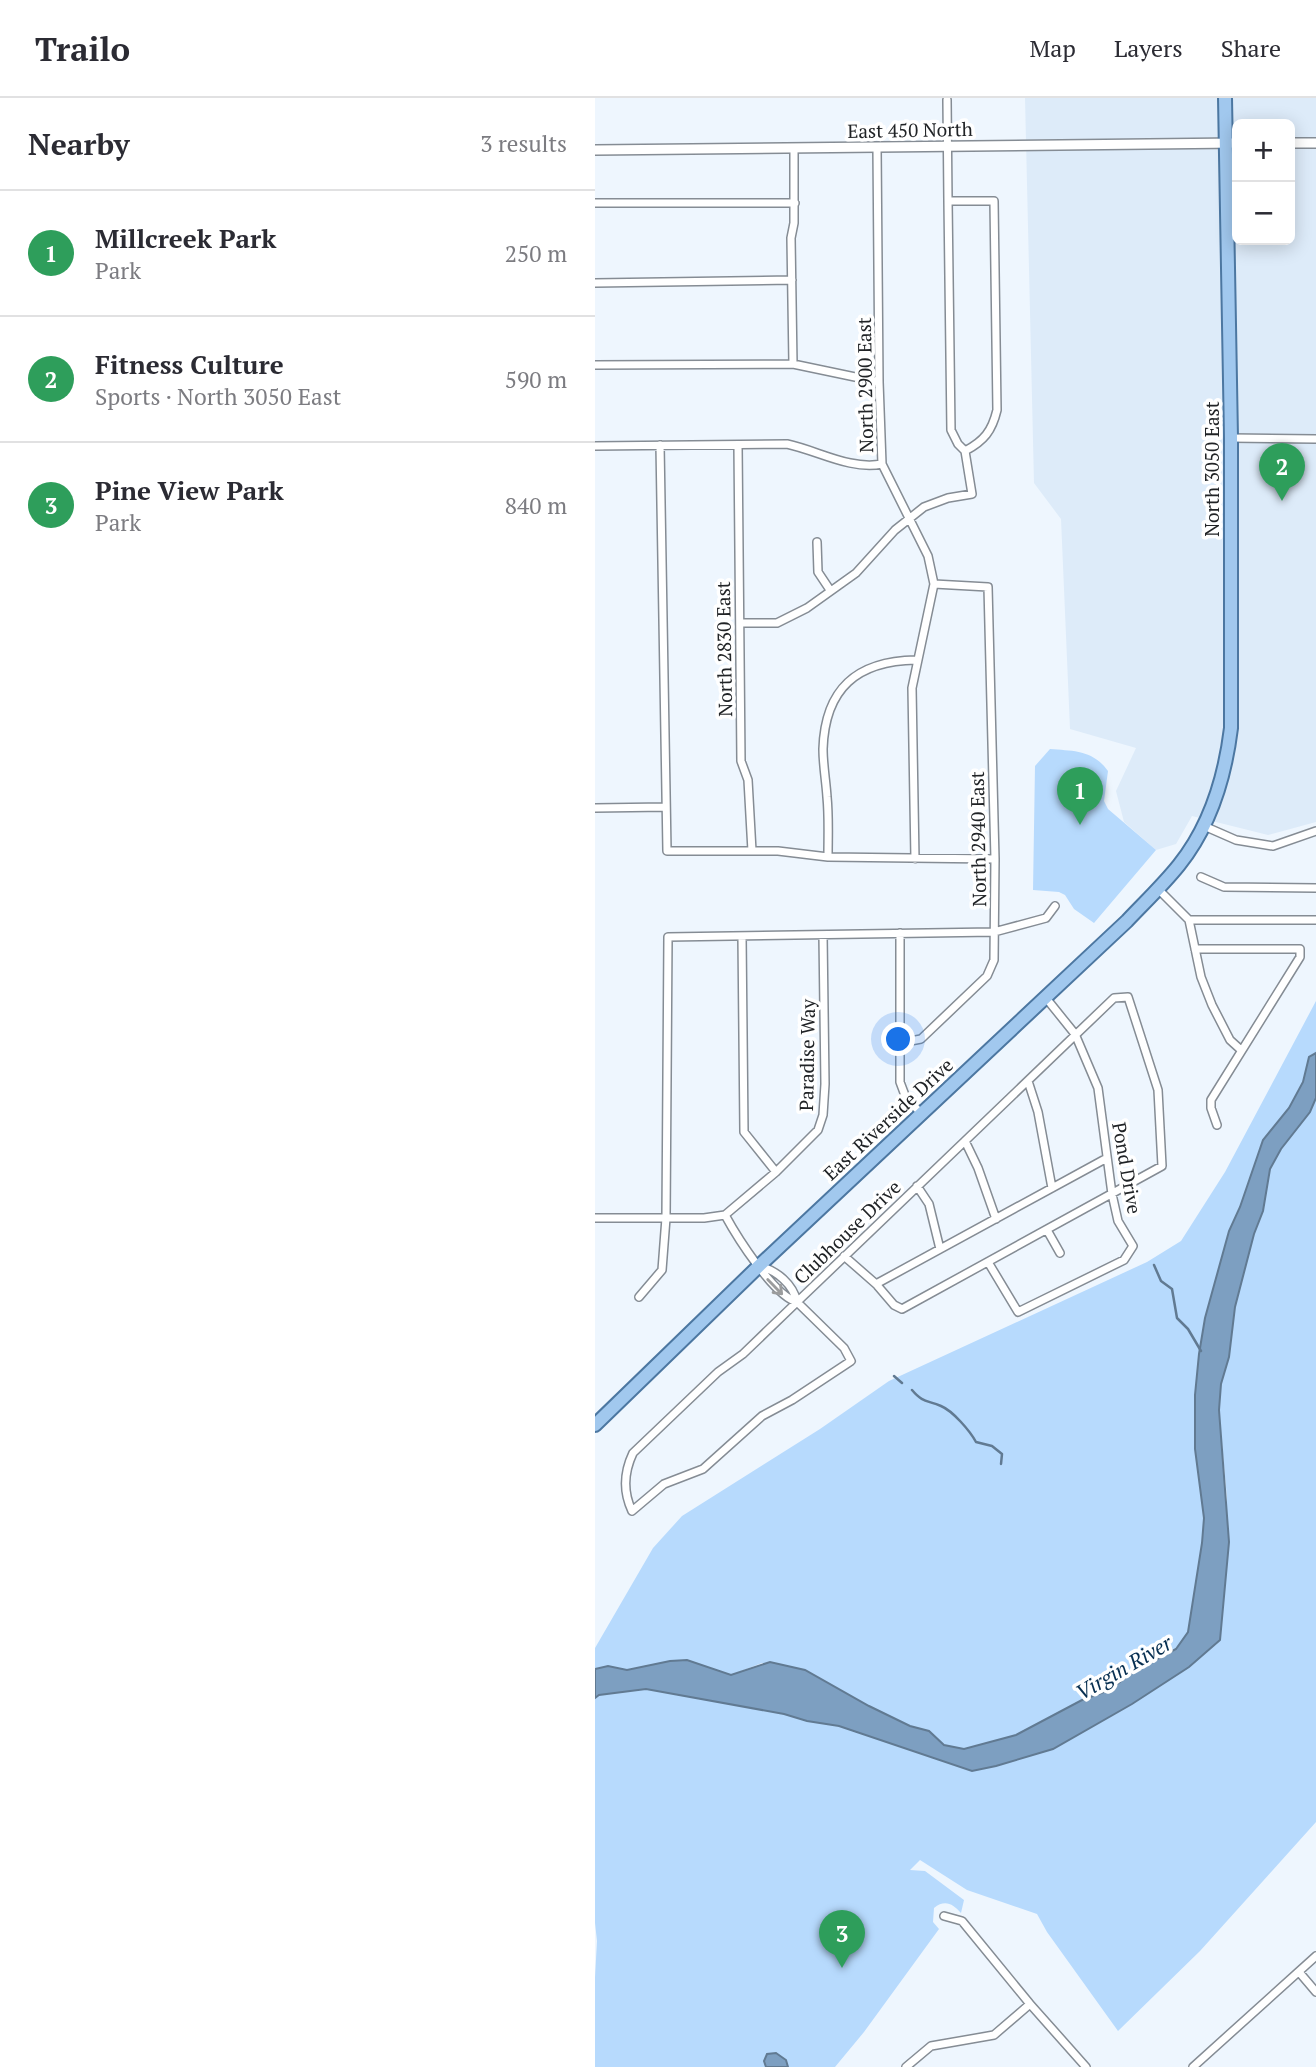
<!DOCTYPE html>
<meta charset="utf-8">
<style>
body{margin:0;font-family:"PT Serif",serif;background:#f2f2f3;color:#2b2b33}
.controls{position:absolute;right:21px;top:21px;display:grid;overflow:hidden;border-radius:10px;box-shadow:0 4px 18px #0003}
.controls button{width:63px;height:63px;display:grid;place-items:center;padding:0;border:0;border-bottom:2px solid #e1e1e2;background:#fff;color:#2b2b33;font:35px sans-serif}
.you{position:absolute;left:304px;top:942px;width:24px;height:24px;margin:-18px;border:5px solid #fff;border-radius:50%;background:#1a73e8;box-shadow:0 0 0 10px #1a73e833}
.badge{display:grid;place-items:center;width:46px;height:46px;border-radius:50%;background:#af4723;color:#fff;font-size:23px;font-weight:700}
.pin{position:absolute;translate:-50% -58px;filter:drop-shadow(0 2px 4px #0008)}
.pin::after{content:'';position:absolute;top:37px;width:24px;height:21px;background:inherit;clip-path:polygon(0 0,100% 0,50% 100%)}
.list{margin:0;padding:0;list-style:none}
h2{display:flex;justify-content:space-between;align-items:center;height:91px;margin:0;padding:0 28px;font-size:30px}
h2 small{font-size:23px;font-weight:400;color:#7c7c81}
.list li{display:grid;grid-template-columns:46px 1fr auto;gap:21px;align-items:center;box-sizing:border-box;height:126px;padding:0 28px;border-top:2px solid #e1e1e2}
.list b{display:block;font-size:26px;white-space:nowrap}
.list p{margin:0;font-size:23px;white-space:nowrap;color:#7c7c81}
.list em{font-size:23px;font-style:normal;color:#7c7c81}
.map{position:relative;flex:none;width:721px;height:1969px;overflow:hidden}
header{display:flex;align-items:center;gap:42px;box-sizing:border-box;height:98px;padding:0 35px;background:#fff;border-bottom:2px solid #e1e1e2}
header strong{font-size:33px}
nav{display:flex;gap:38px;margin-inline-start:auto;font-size:24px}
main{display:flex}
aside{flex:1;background:#fff}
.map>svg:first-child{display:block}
.built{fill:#ddebf9;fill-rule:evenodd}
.green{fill:#b7dafd}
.water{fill:#7d9fc1;stroke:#617a92;stroke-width:2}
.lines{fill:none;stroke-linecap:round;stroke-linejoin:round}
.stream{stroke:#617a92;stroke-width:2.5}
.minor-casing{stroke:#858c94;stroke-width:10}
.tertiary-casing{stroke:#858c94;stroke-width:12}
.primary-casing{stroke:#4c77a1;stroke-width:16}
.minor{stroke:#fff;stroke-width:7}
.tertiary{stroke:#fff;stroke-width:9}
.primary{stroke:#a1c8ee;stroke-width:12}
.oneway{stroke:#9b9c9d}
.labels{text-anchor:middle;stroke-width:7;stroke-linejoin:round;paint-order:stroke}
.street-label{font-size:19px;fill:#202326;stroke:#fff}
.water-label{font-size:21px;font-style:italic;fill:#072f51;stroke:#fff}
</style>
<header>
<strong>Trailo</strong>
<nav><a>Map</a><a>Layers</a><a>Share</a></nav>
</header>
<main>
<aside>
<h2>Nearby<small>3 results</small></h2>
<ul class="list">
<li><span class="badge" style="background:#2e9e5b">1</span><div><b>Millcreek Park</b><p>Park</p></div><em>250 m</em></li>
<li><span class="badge" style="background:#2e9e5b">2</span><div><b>Fitness Culture</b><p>Sports · North 3050 East</p></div><em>590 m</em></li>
<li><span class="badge" style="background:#2e9e5b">3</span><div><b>Pine View Park</b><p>Park</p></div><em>840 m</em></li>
</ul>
</aside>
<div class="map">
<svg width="721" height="1969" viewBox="0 0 721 1969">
<rect width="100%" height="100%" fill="#eef6fe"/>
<path class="built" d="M430 0H721V724L673 737 597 718 581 746 561 752 529 724 521 693 541 650 475 631 466 421 439 385ZM642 26H695V142H642Z"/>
<path class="green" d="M455 651C479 653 498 652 513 673L509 703 513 711 561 752 499 825 479 811 470 797 464 794 438 792 440 668Z
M721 903V955L714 960 708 984 694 1010 668 1042 645 1109 634 1133 610 1220 604 1256 600 1297V1351L609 1420 607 1445 593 1534 581 1551 538 1574 514 1592 487 1602 421 1637 369 1651 349 1647 334 1633 315 1628 274 1608 210 1572 167 1565 136 1577 92 1562 75 1563 32 1572 16 1569 19 1595 51 1591 189 1616 212 1623 244 1628 377 1673 537 1606 594 1568 625 1541 632 1400 624 1312 626 1286 634 1259 640 1209 659 1136 668 1113 675 1071 686 1051 715 1014 721 1000V1724L605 1853 523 1933 452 1834 442 1816 372 1792 325 1762 315 1772 330 1773 369 1802 366 1815C358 1806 350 1801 339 1810L338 1824 344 1831 269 1934 240 1969H0V1879L2 1843 0 1825V1550L58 1450 87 1418 225 1331 294 1283 552 1164 586 1143 630 1074Z"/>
<path class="water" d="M721 955V1000L715 1014 686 1051 675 1071 668 1113 659 1136 640 1209 634 1259 626 1286 624 1312 634 1444 625 1542 594 1569 537 1606 458 1651 401 1668 377 1673 244 1628 212 1623 189 1616 51 1591 4 1597 0 1600V1571L13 1568 32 1572 75 1563 92 1562 136 1577 175 1564 210 1572 274 1608 315 1628 334 1633 349 1647 369 1651 421 1637 487 1602 514 1592 538 1574 581 1551 593 1534 607 1445 609 1420 600 1351V1297L604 1256 610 1220 634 1133 645 1109 668 1042 694 1010 708 984 714 959Z
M181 1955 191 1962 193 1969H171L169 1963 172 1956Z"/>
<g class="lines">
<path class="stream" d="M559 1167 566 1183 577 1191 582 1220 593 1231 606 1253
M299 1278 307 1285
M317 1292C328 1305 332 1302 346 1308 358 1313 375 1333 381 1344L397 1348 407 1356 406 1366"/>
<defs>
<path id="minor" d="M352 2 353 103
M282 50 284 284 287 366 333 458 339 486 317 590 320 761
M0 105H200
M0 185 197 182
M198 266 196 140 199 125V51
M0 267 198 266 284 284
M636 340 721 341
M65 347 72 753H183L233 759 400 761
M143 347 146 663 153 682 157 753
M0 348 192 346C224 353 255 372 287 366
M222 444 223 474 235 492
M145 525H182L212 510 261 475 300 432 329 409 353 400 377 396 370 353 363 346 356 332 353 103H399L402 312C397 333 389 343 370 353
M0 710 71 709
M609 728 641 742 678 748 721 733
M233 759C233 739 234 719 232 699 231 683 228 667 228 651 230 590 262 563 321 562
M606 779 629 789 721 790
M563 791 594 822 606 879 617 907 635 942 646 952
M594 822H721
M305 835V984L311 1000 327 1016
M147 838 149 1034 181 1074
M600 851H705V859L616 1002V1010L622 1027
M305 945 326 941 392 878 399 862 400 761 393 489 339 486
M433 983 443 1014 457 1090
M370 1043 383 1070 401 1121
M322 1088 334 1106 345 1151
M130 1117C142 1139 179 1198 202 1204L249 1250 256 1263 197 1302 167 1318 108 1371 69 1386 37 1413C28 1394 29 1374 38 1355L123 1274 148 1256 202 1204 519 900 533 899 563 992 567 1068 307 1211 299 1207 281 1186 249 1158
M0 1120H109L130 1117 181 1074 223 1032 228 1017 230 986 228 837
M452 1132 465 1155
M393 1164 423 1214 529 1162 538 1148 523 1123 517 1096 503 990 480 936 451 900
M165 1168C182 1173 198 1186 202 1204
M281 1186 512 1060
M44 1199 67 1172 71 1120 73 839 399 834 451 820 460 808
M349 1818 367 1823 435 1906 491 1969
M704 1874 721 1894
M311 1969 336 1948 399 1937 435 1906
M598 1969 721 1858"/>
<path id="tertiary" d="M695 45H721
M0 52 642 45"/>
<path id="primary" d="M0 1327 165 1167 532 823C549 805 568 787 584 767 616 727 630 679 636 630V340L630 0"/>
</defs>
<use href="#minor" class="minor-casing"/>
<use href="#tertiary" class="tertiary-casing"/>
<use href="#primary" class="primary-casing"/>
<use href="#minor" class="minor"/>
<use href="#tertiary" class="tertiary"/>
<use href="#primary" class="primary"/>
</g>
<defs><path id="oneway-shaft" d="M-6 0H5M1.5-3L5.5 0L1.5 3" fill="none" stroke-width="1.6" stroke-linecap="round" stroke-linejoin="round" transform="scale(1.75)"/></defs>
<use class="oneway" href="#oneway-shaft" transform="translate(180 1189) rotate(46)"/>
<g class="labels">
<g class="street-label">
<text transform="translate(315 32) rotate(-1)" y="7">East 450 North</text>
<text transform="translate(270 287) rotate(-91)" y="7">North 2900 East</text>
<text transform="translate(617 371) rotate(-90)" y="7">North 3050 East</text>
<text transform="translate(129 551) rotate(-91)" y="7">North 2830 East</text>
<text transform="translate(383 741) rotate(-91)" y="7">North 2940 East</text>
<text transform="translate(212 957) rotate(-89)" y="7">Paradise Way</text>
<text transform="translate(293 1021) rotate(-43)" y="7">East Riverside Drive</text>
<text transform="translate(532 1070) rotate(80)" y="7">Pond Drive</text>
<text transform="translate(252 1134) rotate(-44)" y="7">Clubhouse Drive</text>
</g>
<g class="water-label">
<text transform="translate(529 1570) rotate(-30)" y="7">Virgin River</text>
</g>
</g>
</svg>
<div class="controls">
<button>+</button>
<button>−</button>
</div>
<div class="you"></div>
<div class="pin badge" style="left:485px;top:727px;background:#2e9e5b">1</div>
<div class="pin badge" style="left:687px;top:403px;background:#2e9e5b">2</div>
<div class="pin badge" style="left:247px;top:1870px;background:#2e9e5b">3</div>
</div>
</main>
